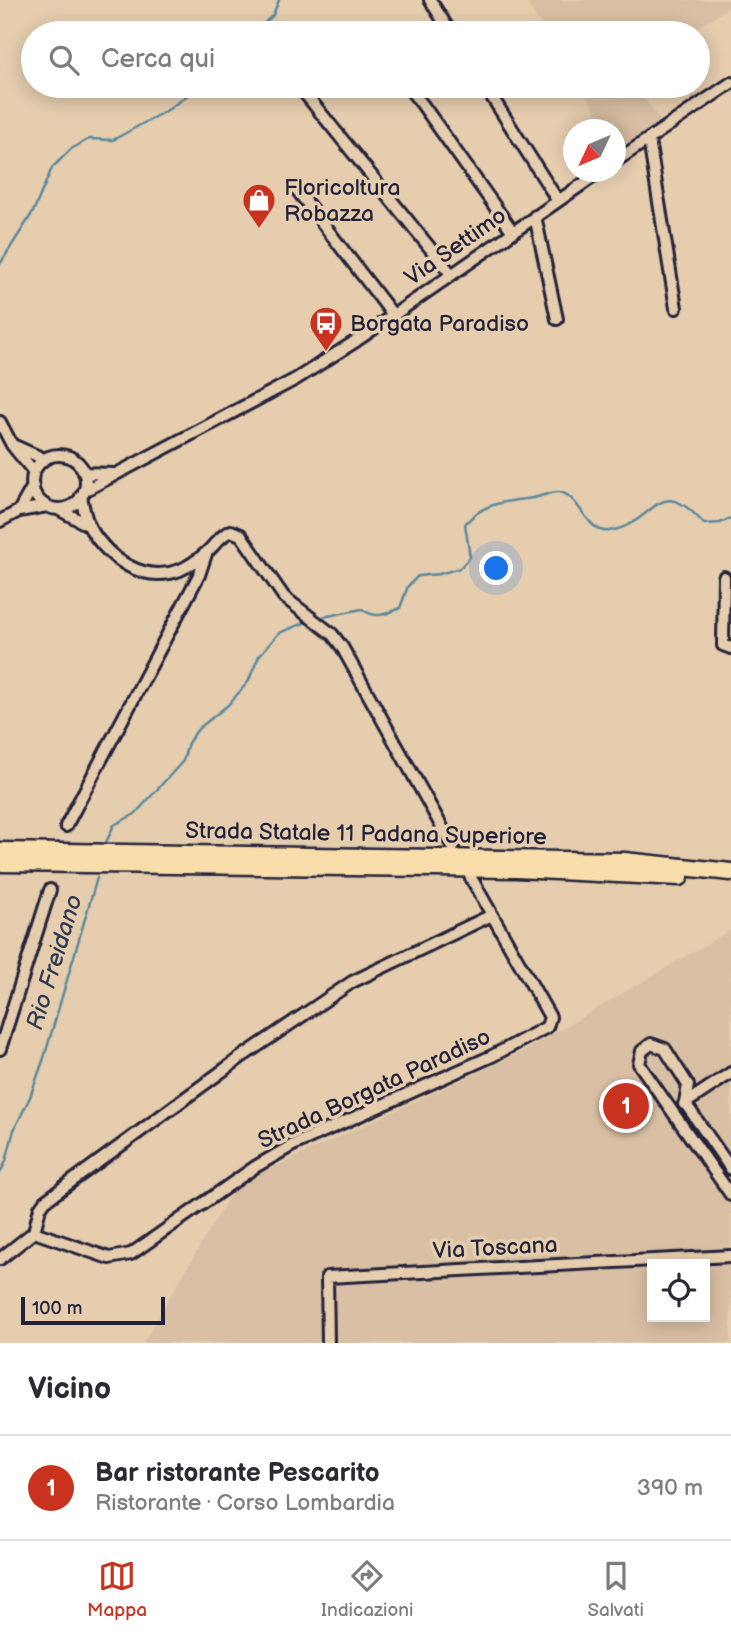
<!DOCTYPE html>
<html lang="it">
<meta charset="utf-8">
<style>
body{margin:0;font-family:"Balsamiq Sans",sans-serif;background:#f7f7f7;color:#2b2b33}
.controls{position:absolute;right:21px;bottom:21px;display:grid;overflow:hidden;border-radius:0px;box-shadow:0 4px 18px #0003}
.controls button{width:63px;height:63px;display:grid;place-items:center;padding:0;border:0;border-bottom:2px solid #e1e1e2;background:#fff;color:#2b2b33;font:35px sans-serif}
.compass{position:absolute;left:563px;top:119px;width:63px;height:63px;border-radius:50%;background:#fff;box-shadow:0 4px 18px #0003;rotate:226deg}
.scale{position:absolute;left:21px;bottom:18px;width:144px;box-sizing:border-box;padding-left:7px;border:4px solid #22223b;border-top:0;font-size:19px;line-height:24px;white-space:nowrap;color:#22223b;-webkit-text-stroke:5px #e5cdae;paint-order:stroke}
.you{position:absolute;left:497px;top:569px;width:24px;height:24px;margin:-18px;border:5px solid #fff;border-radius:50%;background:#1a73e8;box-shadow:0 0 0 10px #1a73e833}
.badge{display:grid;place-items:center;width:46px;height:46px;border-radius:50%;background:#c8321e;color:#fff;font-size:23px;font-weight:700}
.pin{position:absolute;translate:-50% -50%;border:4px solid #fff;box-shadow:0 2px 7px #0006}
.list{margin:0;padding:0;list-style:none}
h2{display:flex;justify-content:space-between;align-items:center;height:91px;margin:0;padding:0 28px;font-size:30px}
h2 small{font-size:23px;font-weight:400;color:#7c7c81}
.list li{display:grid;grid-template-columns:46px 1fr auto;gap:21px;align-items:center;box-sizing:border-box;height:105px;padding:0 28px;border-top:2px solid #e1e1e2}
.list b{display:block;font-size:26px;white-space:nowrap}
.list p{margin:0;font-size:23px;white-space:nowrap;color:#7c7c81}
.list em{font-size:23px;font-style:normal;color:#7c7c81}
.icon{flex:none;width:38px;height:38px;fill:none;stroke:currentColor;stroke-width:2;stroke-linecap:round;stroke-linejoin:round}
.map{position:relative;flex:none;width:731px;height:1343px;overflow:hidden}
.search{position:absolute;background:#fff;box-shadow:0 4px 18px #0003;left:21px;right:21px;top:21px;height:77px;display:flex;align-items:center;gap:18px;box-sizing:border-box;padding:0 24px;border-radius:38px;color:#7c7c81;font-size:26px}
.sheet{height:196px;background:#fff}
nav{display:flex;justify-content:space-around;align-items:center;box-sizing:border-box;height:98px;border-top:2px solid #e1e1e2;background:#fff;font-size:19px;color:#7c7c81}
nav a{display:grid;justify-items:center;gap:4px}
nav .on{color:#c8321e}
.map>svg:first-child{display:block}
.built{fill:#d9bfa4;fill-rule:evenodd}
.lines{fill:none;stroke-linecap:round;stroke-linejoin:round}
.stream{stroke:#5a899d;stroke-width:2.5}
.minor-casing{stroke:#22223b;stroke-width:16}
.highway-casing{stroke:#22223b;stroke-width:21}
.minor{stroke:#e5cdae;stroke-width:10}
.highway{stroke:#f9deab;stroke-width:16}
.labels{text-anchor:middle;stroke-width:7;stroke-linejoin:round;paint-order:stroke}
.poi-label{font-size:23px;fill:#22223b;stroke:#e5cdae;text-anchor:start}
.street-label{font-size:23px;fill:#22223b;stroke:#e5cdae}
.water-label{font-size:24px;font-style:italic;fill:#303c53;stroke:#e5cdae}
</style>
<div class="map">
<svg width="731" height="1343" viewBox="0 0 731 1343">
<rect width="100%" height="100%" fill="#e5cdae"/>
<filter id="ink" filterUnits="userSpaceOnUse"><feTurbulence type="fractalNoise" baseFrequency=".0143" numOctaves="2"/><feDisplacementMap in="SourceGraphic" scale="14" xChannelSelector="R" yChannelSelector="G"/><feConvolveMatrix kernelMatrix="1 2 1 2 8 2 1 2 1" color-interpolation-filters="sRGB"/></filter>
<g filter="url(#ink)">
<path class="built" d="M525 0H731V6L689 33H546Z
M580 86H636L660 121 620 149 616 142V130L607 129Z
M731 930V1343H143L236 1185 524 1051ZM652 1264H705V1317H652Z"/>
<g class="lines">
<path class="stream" d="M254 33 273 15 279 0
M0 264 33 212 52 168 71 149 89 139 113 140 169 109 200 86
M318 618 362 609C375 619 385 615 400 608L408 586 418 576 439 574 460 568 470 557 465 524C485 501 506 502 533 498 541 497 552 491 559 492 580 495 587 534 609 531 657 524 657 470 704 524L720 523 731 518
M104 847 114 825 135 814 183 761 188 743 198 729 228 705 248 682 259 656 279 633 309 621
M0 1173 6 1161 14 1130 30 1097 44 1058 97 878"/>
<defs>
<path id="minor" d="M430 0 451 33
M299 86 451 274
M407 86 422 104 513 232
M485 86 558 201
M649 140 676 308
M616 161 731 83
M297 190 393 315
M535 216 557 319
M0 422 12 445 34 472
M15 446 44 459
M32 482a27 27 0 1 1 54 0a27 27 0 1 1-54 0Z
M84 473 113 474
M84 491 296 379 356 341 600 172
M81 496C83 506 85 519 90 528 109 559 143 584 180 570 189 566 200 558 207 552 216 544 219 536 231 531L241 535 284 597 332 634 342 647 453 847
M58 509 88 525
M19 511 33 486
M0 521 19 511 47 506
M724 577 723 645 731 648
M66 826 199 575 206 554
M0 1049 50 890
M684 1104 731 1073
M731 1169 685 1103 688 1085 665 1049 651 1044 642 1051 639 1064 731 1195
M34 1232 109 1258 131 1254 255 1167 293 1145 492 1056 547 1027 550 1017 470 876
M0 1259 34 1232 40 1208 45 1201 240 1058 352 982 492 915
M328 1343 327 1277 731 1256"/>
<path id="highway" d="M0 851 624 861 731 872
M0 863 516 869 680 877"/>
</defs>
<use href="#minor" class="minor-casing"/>
<use href="#highway" class="highway-casing"/>
<use href="#minor" class="minor"/>
<use href="#highway" class="highway"/>
</g>
</g>
<defs>
<symbol id="shop-pin" viewBox="-11 -11 22 30"><path d="M0 17L-7.5 6A9.5 9.5 0 1 1 7.5 6Z" fill="#c8321e" stroke="#e5cdae"/><path d="M-5-2.5h2.3a2.7 3.5 0 0 1 5.4 0H5L5.5 6h-11ZM-1.5-2.5h3a1.5 2.3 0 0 0-3 0Z" fill="#fff"/></symbol>
<symbol id="bus-pin" viewBox="-11 -11 22 30"><path d="M0 17L-7.5 6A9.5 9.5 0 1 1 7.5 6Z" fill="#c8321e" stroke="#e5cdae"/><path d="M-5-6H5V4H4V6H2V4H-2V6H-4V4H-5ZM-3.5-4V0h7V-4ZM-3.5 1.2v1.5H-2V1.2ZM2 1.2v1.5H3.5V1.2Z" fill="#fff"/></symbol>
</defs>
<g fill-rule="evenodd">
<use href="#shop-pin" x="240" y="181" width="38" height="52"/>
<use href="#bus-pin" x="307" y="304" width="38" height="52"/>
</g>
<g class="labels">
<g class="poi-label">
<text x="284" y="195">Floricoltura<tspan x="284" dy="26">Robazza</tspan></text>
<text x="350" y="331">Borgata Paradiso</text>
</g>
<g class="street-label">
<text transform="translate(455 246) rotate(-35)" y="8">Via Settimo</text>
<text transform="translate(366 833) rotate(1)" y="8">Strada Statale 11 Padana Superiore</text>
<text transform="translate(374 1088) rotate(-25)" y="8">Strada Borgata Paradiso</text>
<text transform="translate(495 1247) rotate(-3)" y="8">Via Toscana</text>
</g>
<g class="water-label">
<text transform="translate(54 962) rotate(-73)" y="8">Rio Freidano</text>
</g>
</g>
</svg>
<div class="controls">
<button><svg class="icon" aria-label="locate" viewBox="0 0 24 24"><circle cx="12" cy="12" r="6"/><path d="M12 2v4M12 18v4M2 12h4M18 12h4"/></svg></button>
</div>
<svg class="compass" viewBox="-18 -18 36 36"><path d="M0-13l5 13h-10z" fill="#e53935"/><path d="M0 13l5-13h-10z" fill="#7c7c81"/></svg>
<div class="scale">100 m</div>
<div class="you"></div>
<div class="pin badge" style="left:626px;top:1106px">1</div>
<div class="search"><svg class="icon" aria-label="search" viewBox="0 0 24 24"><circle cx="10" cy="10" r="6"/><path d="M15 15l6 6"/></svg>Cerca qui</div>
</div>
<section class="sheet">
<h2>Vicino<small></small></h2>
<ul class="list">
<li><span class="badge">1</span><div><b>Bar ristorante Pescarito</b><p>Ristorante · Corso Lombardia</p></div><em>390 m</em></li>
</ul>
</section>
<nav>
<a class="on"><svg class="icon" aria-label="map" viewBox="0 0 24 24"><path d="M3 6l6-2 6 2 6-2v14l-6 2-6-2-6 2zM9 4v14M15 6v14"/></svg>Mappa</a>
<a><svg class="icon" aria-label="directions" viewBox="0 0 24 24"><path d="M12 3l9 9-9 9-9-9zM9 14v-3h6M13 9l2 2-2 2"/></svg>Indicazioni</a>
<a><svg class="icon" aria-label="saved" viewBox="0 0 24 24"><path d="M7 4h10v16l-5-4-5 4z"/></svg>Salvati</a>
</nav>
